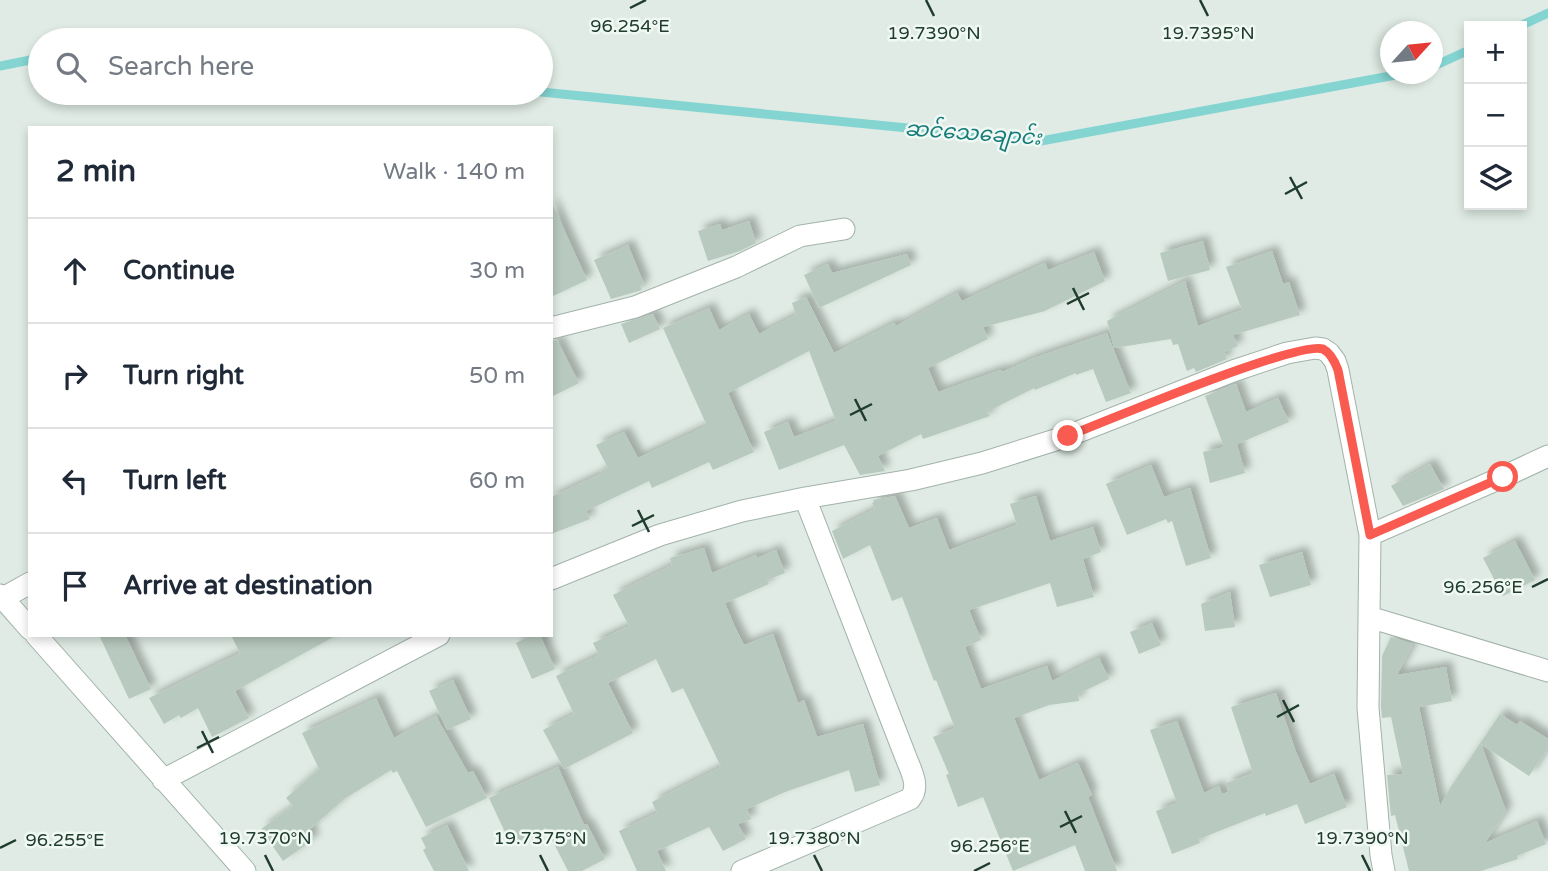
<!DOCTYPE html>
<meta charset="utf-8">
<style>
body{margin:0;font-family:"Varela Round","Noto Sans Myanmar",sans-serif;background:#f6f6f7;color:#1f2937}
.controls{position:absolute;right:21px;top:21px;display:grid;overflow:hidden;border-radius:0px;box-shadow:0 4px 10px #0003}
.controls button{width:63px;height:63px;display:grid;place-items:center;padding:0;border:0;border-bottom:2px solid #e0e1e3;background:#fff;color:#1f2937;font:35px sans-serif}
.compass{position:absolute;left:1380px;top:21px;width:63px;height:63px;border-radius:50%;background:#fff;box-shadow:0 4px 10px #0003;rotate:63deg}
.stop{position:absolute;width:21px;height:21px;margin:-16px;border:5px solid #f95b50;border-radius:50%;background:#fff}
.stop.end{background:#f95b50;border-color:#fff;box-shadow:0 2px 7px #0008}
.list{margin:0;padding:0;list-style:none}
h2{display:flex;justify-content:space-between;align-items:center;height:91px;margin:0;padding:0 28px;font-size:30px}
h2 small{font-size:23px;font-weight:400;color:#747a83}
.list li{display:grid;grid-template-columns:46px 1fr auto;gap:21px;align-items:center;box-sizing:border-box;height:105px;padding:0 28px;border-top:2px solid #e0e1e3}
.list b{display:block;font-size:26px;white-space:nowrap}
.list em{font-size:23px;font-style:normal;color:#747a83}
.icon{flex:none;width:38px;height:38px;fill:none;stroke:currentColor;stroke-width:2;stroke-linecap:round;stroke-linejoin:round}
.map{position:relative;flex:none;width:1548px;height:871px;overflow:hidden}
.search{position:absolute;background:#fff;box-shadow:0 4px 10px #0003;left:28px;top:28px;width:525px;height:77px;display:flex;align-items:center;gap:18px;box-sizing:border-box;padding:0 24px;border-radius:38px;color:#747a83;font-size:26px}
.panel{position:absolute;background:#fff;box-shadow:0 4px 10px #0003;left:28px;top:126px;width:525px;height:511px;border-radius:0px}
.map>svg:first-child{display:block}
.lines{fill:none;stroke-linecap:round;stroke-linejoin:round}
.stream{stroke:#84d4d2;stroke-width:9}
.building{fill:#b8c9bf;filter:url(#shadow)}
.minor-casing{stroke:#a2b3aa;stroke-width:23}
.minor{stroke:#fff;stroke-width:21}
.route{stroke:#f95b50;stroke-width:9}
.ticks{fill:none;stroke:#203c2f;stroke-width:2.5}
.labels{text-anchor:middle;stroke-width:5;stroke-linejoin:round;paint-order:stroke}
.water-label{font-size:21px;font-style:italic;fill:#177b7a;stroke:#f0f8f3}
.ticks-label{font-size:18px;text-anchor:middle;fill:#203c2f;stroke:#f0f8f3;stroke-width:5;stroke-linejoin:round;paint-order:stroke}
</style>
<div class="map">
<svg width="1548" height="871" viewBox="0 0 1548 871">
<defs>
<filter id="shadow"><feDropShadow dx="6" dy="-6" stdDeviation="3.5" flood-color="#0004"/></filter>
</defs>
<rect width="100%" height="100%" fill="#dfebe4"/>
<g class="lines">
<path class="stream" d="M1520 26 1548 13
M0 66 40 58
M1432 67 1469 50
M541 92 1041 141 1401 74"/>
</g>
<path class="building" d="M551 201 587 280 551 297Z
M749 221 756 243 740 251 708 261 698 231 720 224 722 230Z
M1203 241 1210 270 1168 281 1160 253Z
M628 245 644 284 640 286 642 290 611 299 594 260Z
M1272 251 1283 284 1289 282 1300 315 1233 335 1238 346 1224 352 1227 359 1196 372 1194 368 1187 371 1178 344 1173 345 1171 339 1114 348 1107 321 1185 281 1198 326 1242 310 1226 267Z
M1094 252 1105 281 1045 311 983 327 988 339 928 368 938 392 1001 370 1002 372 1034 358 1107 333 1131 393 1106 402 1093 369 1076 375V373L1035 390 1034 388 987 412 990 416 923 439 921 434 878 456 885 471 860 475 844 445 779 470 764 432 788 422 794 437 836 421 809 351 728 393 754 452 713 470 709 462 652 488 649 481 586 511 590 519 551 534V497L601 474 600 472 608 468 596 445 624 432 638 458 707 426 663 328 709 308 719 330 749 314 759 334 796 315 792 303 806 297 834 353 894 323 896 326 957 293 962 301 1045 263 1048 270Z
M907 254 911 265 819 308 804 275 828 264 832 273Z
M653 314 660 329 629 343 621 324Z
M557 340 579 383 551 397V341Z
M1236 384 1246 412 1278 398 1289 422 1237 444 1245 473 1210 483 1203 452 1224 447 1205 396Z
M1430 464 1444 489 1403 506 1391 486Z
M1151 465 1164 497 1190 488 1211 558 1186 566 1172 521 1168 523 1166 519 1127 535 1106 484Z
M895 496 909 528 937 518 949 550 1017 525 1010 504 1036 496 1050 541 1093 527 1101 552 1083 559 1094 597 1057 607 1050 583 969 610 981 640 965 647 981 689 1047 666 1052 681 1099 658 1109 679 1078 694 1079 701 1049 705 1014 718 1039 780 1078 763 1092 795 1088 797 1117 871H1085L1075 845 1013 871 983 797 958 807 946 775 949 774 933 737 955 728 936 680 934 681 902 597 892 601 870 545 843 559 832 531 875 509 872 503 874 502 873 500Z
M1515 541 1535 580 1503 596 1483 558Z
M704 548 712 573 756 555 757 558 776 550 785 573 767 580 769 584 725 603 734 625 744 645 773 634 798 703 804 700 817 737 863 724 880 785 855 792 849 770 785 792 747 809 751 819 738 824 746 839 723 851 709 827 657 851 666 871H637L619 831 657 813 652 802 721 767 683 688 672 693 656 659 608 683 633 733 564 769 543 730 574 714 556 676 599 655 593 643 629 626 613 595 672 565 670 558Z
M1302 552 1311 585 1270 597 1259 565Z
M1230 592 1235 627 1205 631 1201 604Z
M1152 623 1161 645 1139 654 1130 632Z
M99 635H125L151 689 129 699Z
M231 635H337L235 691 249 718 212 737 198 708 181 718 179 715 164 724 149 698 240 653Z
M532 635H540L555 669 532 679 516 643Z
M1391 637 1413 644 1397 675 1446 667 1452 701 1419 707 1440 806 1450 788 1500 714 1517 725 1520 721 1548 739V748L1529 776 1481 744 1506 811 1485 843 1537 821 1546 844 1517 856 1518 859 1481 871H1409L1395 815 1391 816 1387 775 1403 774 1391 717 1382 718 1381 707 1382 656Z
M453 680 471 719 447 730 429 691Z
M1276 693 1296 752 1310 784 1334 774 1347 807 1305 824 1297 804 1266 816 1265 813 1199 839 1200 843 1172 854 1156 811 1177 803 1150 730 1177 721 1204 793 1219 786 1222 794 1228 792 1227 783 1253 773 1231 707Z
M376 698 394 738 436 716 468 773 473 771 487 798 426 827 397 771 393 773 391 770 344 799 309 830 314 839 283 861 261 829 293 806 286 798 319 769 302 733Z
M558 767 584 825 587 824 605 859 582 871H568L546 828 511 845 489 798Z
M447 825 469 871H434L423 850 426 848 421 838Z"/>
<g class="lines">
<defs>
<path id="minor" d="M551 328 635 307 736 267 800 236 844 229
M1548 456 1503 477 1370 535 1369 617 1548 671
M551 579 660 535 742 511 805 498 911 480 982 463 1068 436 1233 371 1287 353 1315 348 1323 349 1329 353 1335 361 1338 370 1370 535
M0 595 30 629
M3 598 30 583
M1369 617 1368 708 1381 855 1384 871
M36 635 245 871
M163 780 439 635
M742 871 910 799C921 786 910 769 905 755L805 498"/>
</defs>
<use href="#minor" class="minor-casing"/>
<use href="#minor" class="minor"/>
</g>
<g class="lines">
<path class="route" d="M1068 436C1104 422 1298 340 1323 349 1331 353 1335 362 1338 370L1370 535 1503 477"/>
</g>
<path class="ticks" d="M926 0 934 16M1200 0 1208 16M630 8 646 0M1290 177 1302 199M1285 194 1307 182M1073 288 1084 310M1067 304 1089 293M855 399 866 421M850 415 872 404M638 510 649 532M632 526 654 515M1532 587 1548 579M1283 700 1294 722M1277 717 1299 705M202 731 213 753M197 748 219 737M1065 811 1076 833M1060 827 1082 816M0 848 16 840M265 855 273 871M540 855 548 871M814 855 822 871M1362 855 1370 871M974 871 990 863"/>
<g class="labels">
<g class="water-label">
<text transform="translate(973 133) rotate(4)" y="7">ဆင်သေချောင်း</text>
</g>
</g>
<g class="ticks-label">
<text x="630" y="32">96.254°E</text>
<text x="934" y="39">19.7390°N</text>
<text x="1208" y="39">19.7395°N</text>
<text x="1483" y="593">96.256°E</text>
<text x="265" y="844">19.7370°N</text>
<text x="540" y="844">19.7375°N</text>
<text x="814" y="844">19.7380°N</text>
<text x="1362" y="844">19.7390°N</text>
<text x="65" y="846">96.255°E</text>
<text x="990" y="852">96.256°E</text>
</g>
</svg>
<div class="controls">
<button>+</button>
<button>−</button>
<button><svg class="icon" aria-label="layers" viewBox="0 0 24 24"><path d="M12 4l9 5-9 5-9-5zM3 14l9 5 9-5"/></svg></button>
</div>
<svg class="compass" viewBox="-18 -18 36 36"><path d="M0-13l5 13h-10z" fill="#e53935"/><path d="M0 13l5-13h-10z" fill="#747a83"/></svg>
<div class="stop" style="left:1503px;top:477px"></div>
<div class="stop end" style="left:1068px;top:436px"></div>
<div class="search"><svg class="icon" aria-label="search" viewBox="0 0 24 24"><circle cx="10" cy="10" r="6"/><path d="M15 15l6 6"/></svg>Search here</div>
<section class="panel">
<h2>2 min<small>Walk · 140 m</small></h2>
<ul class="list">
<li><svg class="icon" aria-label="ahead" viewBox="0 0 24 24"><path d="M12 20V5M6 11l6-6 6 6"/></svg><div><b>Continue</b></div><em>30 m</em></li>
<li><svg class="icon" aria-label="right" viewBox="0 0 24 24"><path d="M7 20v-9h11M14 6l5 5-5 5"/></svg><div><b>Turn right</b></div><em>50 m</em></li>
<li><svg class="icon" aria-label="left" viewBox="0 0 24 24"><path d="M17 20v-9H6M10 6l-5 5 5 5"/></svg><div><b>Turn left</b></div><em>60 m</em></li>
<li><svg class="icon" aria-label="arrive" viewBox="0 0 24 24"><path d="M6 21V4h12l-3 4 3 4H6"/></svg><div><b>Arrive at destination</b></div></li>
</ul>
</section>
</div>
